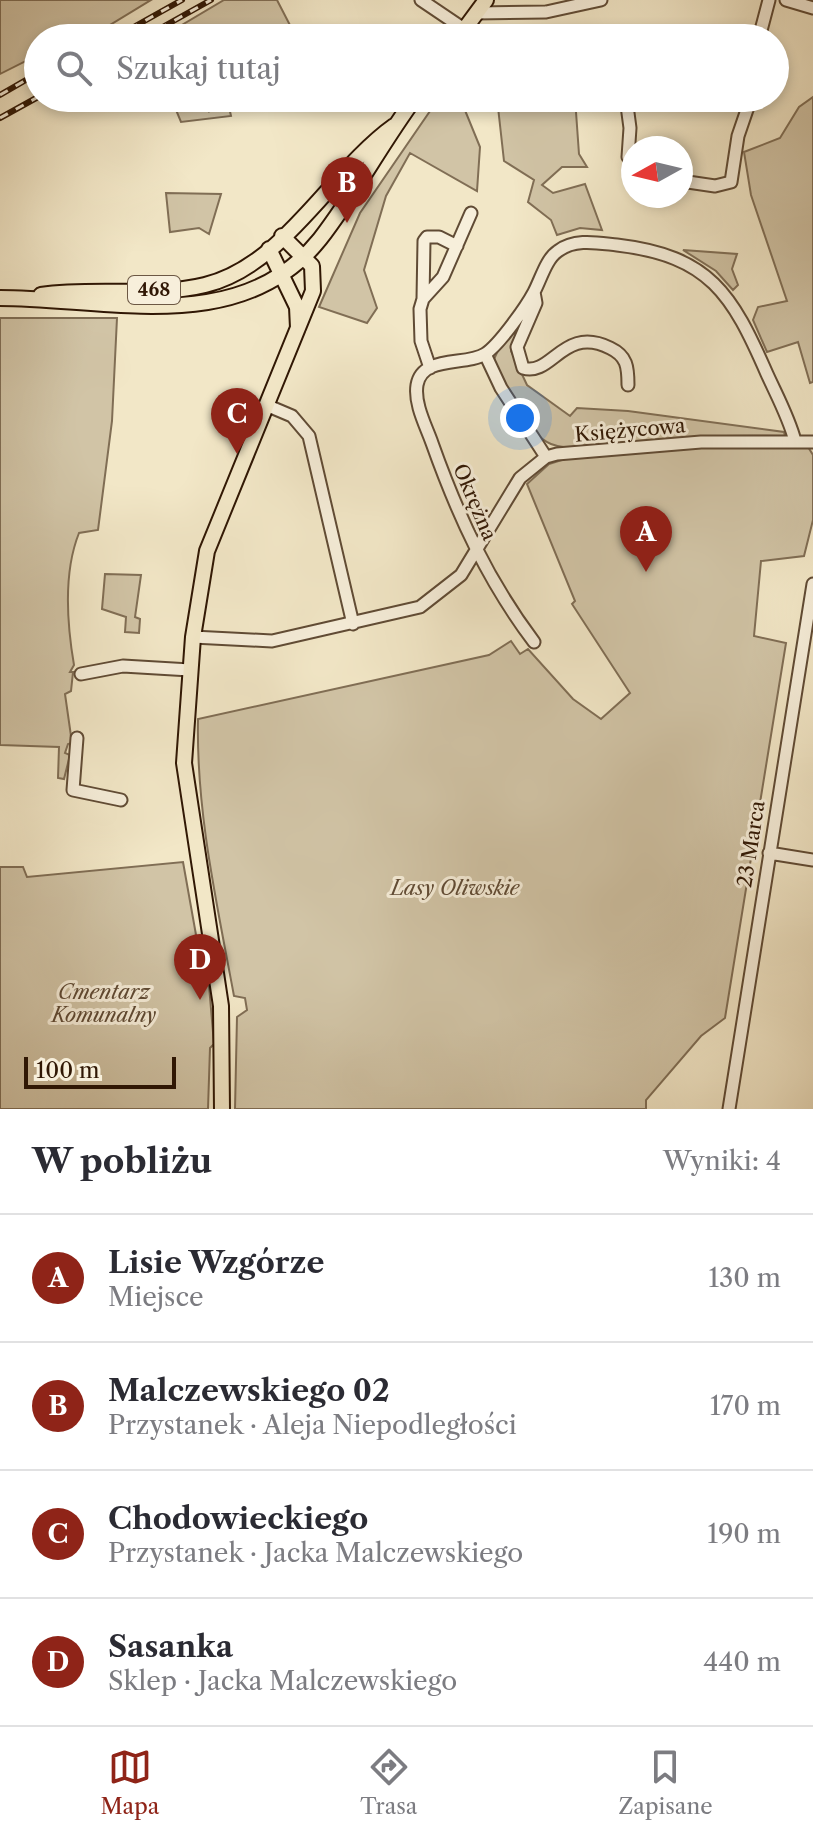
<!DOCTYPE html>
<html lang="pl">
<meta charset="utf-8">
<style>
body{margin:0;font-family:"Libre Caslon Text",serif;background:#f7f7f7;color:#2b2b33}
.compass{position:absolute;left:621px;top:136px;width:72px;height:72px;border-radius:50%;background:#fff;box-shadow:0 4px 12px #0003;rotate:262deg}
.scale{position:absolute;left:24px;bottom:20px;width:152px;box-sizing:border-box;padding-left:8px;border:4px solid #301704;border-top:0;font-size:22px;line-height:28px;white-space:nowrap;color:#301704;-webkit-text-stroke:6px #f7efdb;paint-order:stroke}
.you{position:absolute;left:520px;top:418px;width:28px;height:28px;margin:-20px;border:6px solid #fff;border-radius:50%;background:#1a73e8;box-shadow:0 0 0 12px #1a73e833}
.badge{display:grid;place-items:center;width:52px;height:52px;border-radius:50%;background:#8f2418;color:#fff;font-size:26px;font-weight:700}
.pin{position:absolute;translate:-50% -66px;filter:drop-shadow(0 2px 4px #0008)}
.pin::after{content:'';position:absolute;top:42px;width:28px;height:24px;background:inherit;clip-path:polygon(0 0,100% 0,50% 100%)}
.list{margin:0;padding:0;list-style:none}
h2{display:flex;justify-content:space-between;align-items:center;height:104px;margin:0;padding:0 32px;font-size:34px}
h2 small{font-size:26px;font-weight:400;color:#7c7c81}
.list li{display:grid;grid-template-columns:52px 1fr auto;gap:24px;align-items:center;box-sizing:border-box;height:128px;padding:0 32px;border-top:2px solid #e1e1e2}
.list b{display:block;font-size:30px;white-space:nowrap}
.list p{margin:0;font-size:26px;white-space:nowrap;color:#7c7c81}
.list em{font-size:26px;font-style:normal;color:#7c7c81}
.icon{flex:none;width:44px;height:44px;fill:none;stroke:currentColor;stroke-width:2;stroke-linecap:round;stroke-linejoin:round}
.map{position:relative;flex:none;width:813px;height:1109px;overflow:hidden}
.search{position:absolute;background:#fff;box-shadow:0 4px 12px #0003;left:24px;right:24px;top:24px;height:88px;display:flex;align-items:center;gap:20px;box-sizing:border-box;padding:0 28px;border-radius:44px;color:#7c7c81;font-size:30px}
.sheet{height:616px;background:#fff}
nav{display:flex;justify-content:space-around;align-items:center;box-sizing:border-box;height:112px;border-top:2px solid #e1e1e2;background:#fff;font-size:22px;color:#7c7c81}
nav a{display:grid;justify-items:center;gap:4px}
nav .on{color:#8f2418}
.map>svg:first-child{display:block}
.green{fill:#d1c4a6;stroke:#806e55;stroke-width:2}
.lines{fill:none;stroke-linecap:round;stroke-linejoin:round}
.stream{stroke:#7d6951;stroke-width:3}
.minor-casing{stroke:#604b35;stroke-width:15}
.major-casing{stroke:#301704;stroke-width:18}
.minor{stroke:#f7efdb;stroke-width:11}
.major{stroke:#f2e7c7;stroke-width:14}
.rail-casing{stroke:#301704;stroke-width:6}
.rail{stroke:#f7efdb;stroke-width:3;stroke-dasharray:9;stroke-linecap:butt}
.labels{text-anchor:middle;stroke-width:6;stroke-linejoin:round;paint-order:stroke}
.shield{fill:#f7efdb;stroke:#6c5844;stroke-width:2}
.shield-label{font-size:18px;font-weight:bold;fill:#301704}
.street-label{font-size:20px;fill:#301704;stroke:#f7efdb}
.park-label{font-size:20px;font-style:italic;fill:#604b35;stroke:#f7efdb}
</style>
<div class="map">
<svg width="813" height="1109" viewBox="0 0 813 1109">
<rect width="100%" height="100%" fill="#f2e7c7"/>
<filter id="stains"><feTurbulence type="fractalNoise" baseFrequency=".0025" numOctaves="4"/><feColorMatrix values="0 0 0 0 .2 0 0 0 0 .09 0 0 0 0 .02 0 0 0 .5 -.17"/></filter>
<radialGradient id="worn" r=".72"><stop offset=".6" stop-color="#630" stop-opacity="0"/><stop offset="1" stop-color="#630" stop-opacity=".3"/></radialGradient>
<path class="green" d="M0 0H151L95 34 88 30 72 38H38V55L0 74Z
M224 0H277L294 33 287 38H160Z
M813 97V382L810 383 798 342 767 352 753 320 758 307 787 301 751 195 744 152 780 138 799 107Z
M171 98H227L231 116 181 122Z
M439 98H460L480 147 477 191 410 153 386 196 364 270 377 308 367 323 319 307 360 213Z
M497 98H575L579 154 587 167H562L542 185 553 193 585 184 602 230 580 228 557 235 551 220 528 202 534 180 504 161Z
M166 193 221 194 209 234 199 228 170 232Z
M683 250 737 254 732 269 738 285 733 290 716 271Z
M0 318H117L112 421 98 530 79 533C63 573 67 624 74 665L70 672H73L71 691 65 694 72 743 68 744 65 753 70 755 64 779 58 778 59 747 0 745Z
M523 322 511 351 527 385 570 416 577 408 628 411 784 432 785 436C758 436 731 435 705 437 666 438 584 457 551 444 527 434 500 383 494 359L503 340Z
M694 447H808L813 455V520L804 556 761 561 754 636 786 643 725 1018 701 1036 646 1100V1109H235L237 1017 247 1010 245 998 234 996C217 904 196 812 198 719L489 655 511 641 520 654 528 649 573 699 601 719 630 693 572 604 575 601 527 484 549 464 565 459Z
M105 574 141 575 135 617 140 619 139 633 125 632 126 617 102 609Z
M183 862 203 974H208L214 1044 210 1048 208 1109H0V867H23L27 877Z"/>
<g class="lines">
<path class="stream" d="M183 26 188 38
M203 98 209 111"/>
<defs>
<path id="minor" d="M421 0 464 29
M786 0 813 8
M476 13 546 12 601 0
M759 38 769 0
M626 98 630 128 628 157 633 164
M681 181 715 186 731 182 738 136 751 98
M534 292 536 303 517 347 523 368C552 377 563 325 610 348 627 356 628 367 628 385
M423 299 424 241 427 237H439L457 246
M485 354 501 388 546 457
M430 368 421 341 420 309 423 299 443 277 471 213
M266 405 292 416 309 436 353 624
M193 637 272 641 420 607 461 575 520 478 546 457 557 454 701 442H813
M534 642C488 581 458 516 432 443 426 426 414 404 417 385 422 355 466 366 485 354 499 345 526 307 534 292 541 279 546 259 558 251 575 238 598 243 617 245 710 256 732 294 767 374 777 396 789 418 795 441
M81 674 123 666 190 670
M77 738 73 790 121 800
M769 853 813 860
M729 1109 813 584"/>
<path id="major" d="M458 38 486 0
M269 249 297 307 298 328
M41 295C95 287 152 298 205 285 284 266 331 171 394 126
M0 298C107 298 241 338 320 239 355 194 381 144 415 98
M222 1109 221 1006 184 763 193 637 207 551 313 291 312 266 282 236"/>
</defs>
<use href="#minor" class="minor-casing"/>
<use href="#major" class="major-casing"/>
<use href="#minor" class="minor"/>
<use href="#major" class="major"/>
<defs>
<path id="rail" d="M114 38 182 0
M143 38 211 0
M0 95 38 73
M0 118 38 97"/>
</defs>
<use href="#rail" class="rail-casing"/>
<use href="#rail" class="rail"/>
</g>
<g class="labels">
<rect class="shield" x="128" y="276" width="52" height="28" rx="6"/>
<g class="shield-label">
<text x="154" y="296">468</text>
</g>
<g class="street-label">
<text transform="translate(630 430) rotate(-5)" y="7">Księżycowa</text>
<text transform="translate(475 502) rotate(67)" y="7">Okrężna</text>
<text transform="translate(751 844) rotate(-81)" y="7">23 Marca</text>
</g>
<g class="park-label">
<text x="455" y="895">Lasy Oliwskie</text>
<text x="104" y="999">Cmentarz<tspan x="104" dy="23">Komunalny</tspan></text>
</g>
</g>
<rect width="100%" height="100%" filter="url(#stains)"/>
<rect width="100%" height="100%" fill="url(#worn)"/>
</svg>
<svg class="compass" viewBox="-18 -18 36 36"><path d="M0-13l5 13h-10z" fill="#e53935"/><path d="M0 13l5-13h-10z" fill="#7c7c81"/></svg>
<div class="scale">100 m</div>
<div class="you"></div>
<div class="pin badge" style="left:646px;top:572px">A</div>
<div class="pin badge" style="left:347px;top:223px">B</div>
<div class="pin badge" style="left:237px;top:454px">C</div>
<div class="pin badge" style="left:200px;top:1000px">D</div>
<div class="search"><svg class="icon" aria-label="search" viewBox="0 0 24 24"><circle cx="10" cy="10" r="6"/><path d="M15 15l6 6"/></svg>Szukaj tutaj</div>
</div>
<section class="sheet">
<h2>W pobliżu<small>Wyniki: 4</small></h2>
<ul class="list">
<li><span class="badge">A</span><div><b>Lisie Wzgórze</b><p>Miejsce</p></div><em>130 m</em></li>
<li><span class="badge">B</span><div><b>Malczewskiego 02</b><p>Przystanek · Aleja Niepodległości</p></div><em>170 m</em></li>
<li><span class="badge">C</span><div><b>Chodowieckiego</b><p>Przystanek · Jacka Malczewskiego</p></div><em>190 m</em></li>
<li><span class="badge">D</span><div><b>Sasanka</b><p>Sklep · Jacka Malczewskiego</p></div><em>440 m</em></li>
</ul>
</section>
<nav>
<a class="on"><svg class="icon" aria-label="map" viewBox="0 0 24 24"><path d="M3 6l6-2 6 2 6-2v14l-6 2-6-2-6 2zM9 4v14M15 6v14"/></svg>Mapa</a>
<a><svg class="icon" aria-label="directions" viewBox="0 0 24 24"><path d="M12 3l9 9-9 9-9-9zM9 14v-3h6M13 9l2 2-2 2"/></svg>Trasa</a>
<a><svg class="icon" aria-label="saved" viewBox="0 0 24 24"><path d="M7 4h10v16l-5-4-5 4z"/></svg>Zapisane</a>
</nav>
